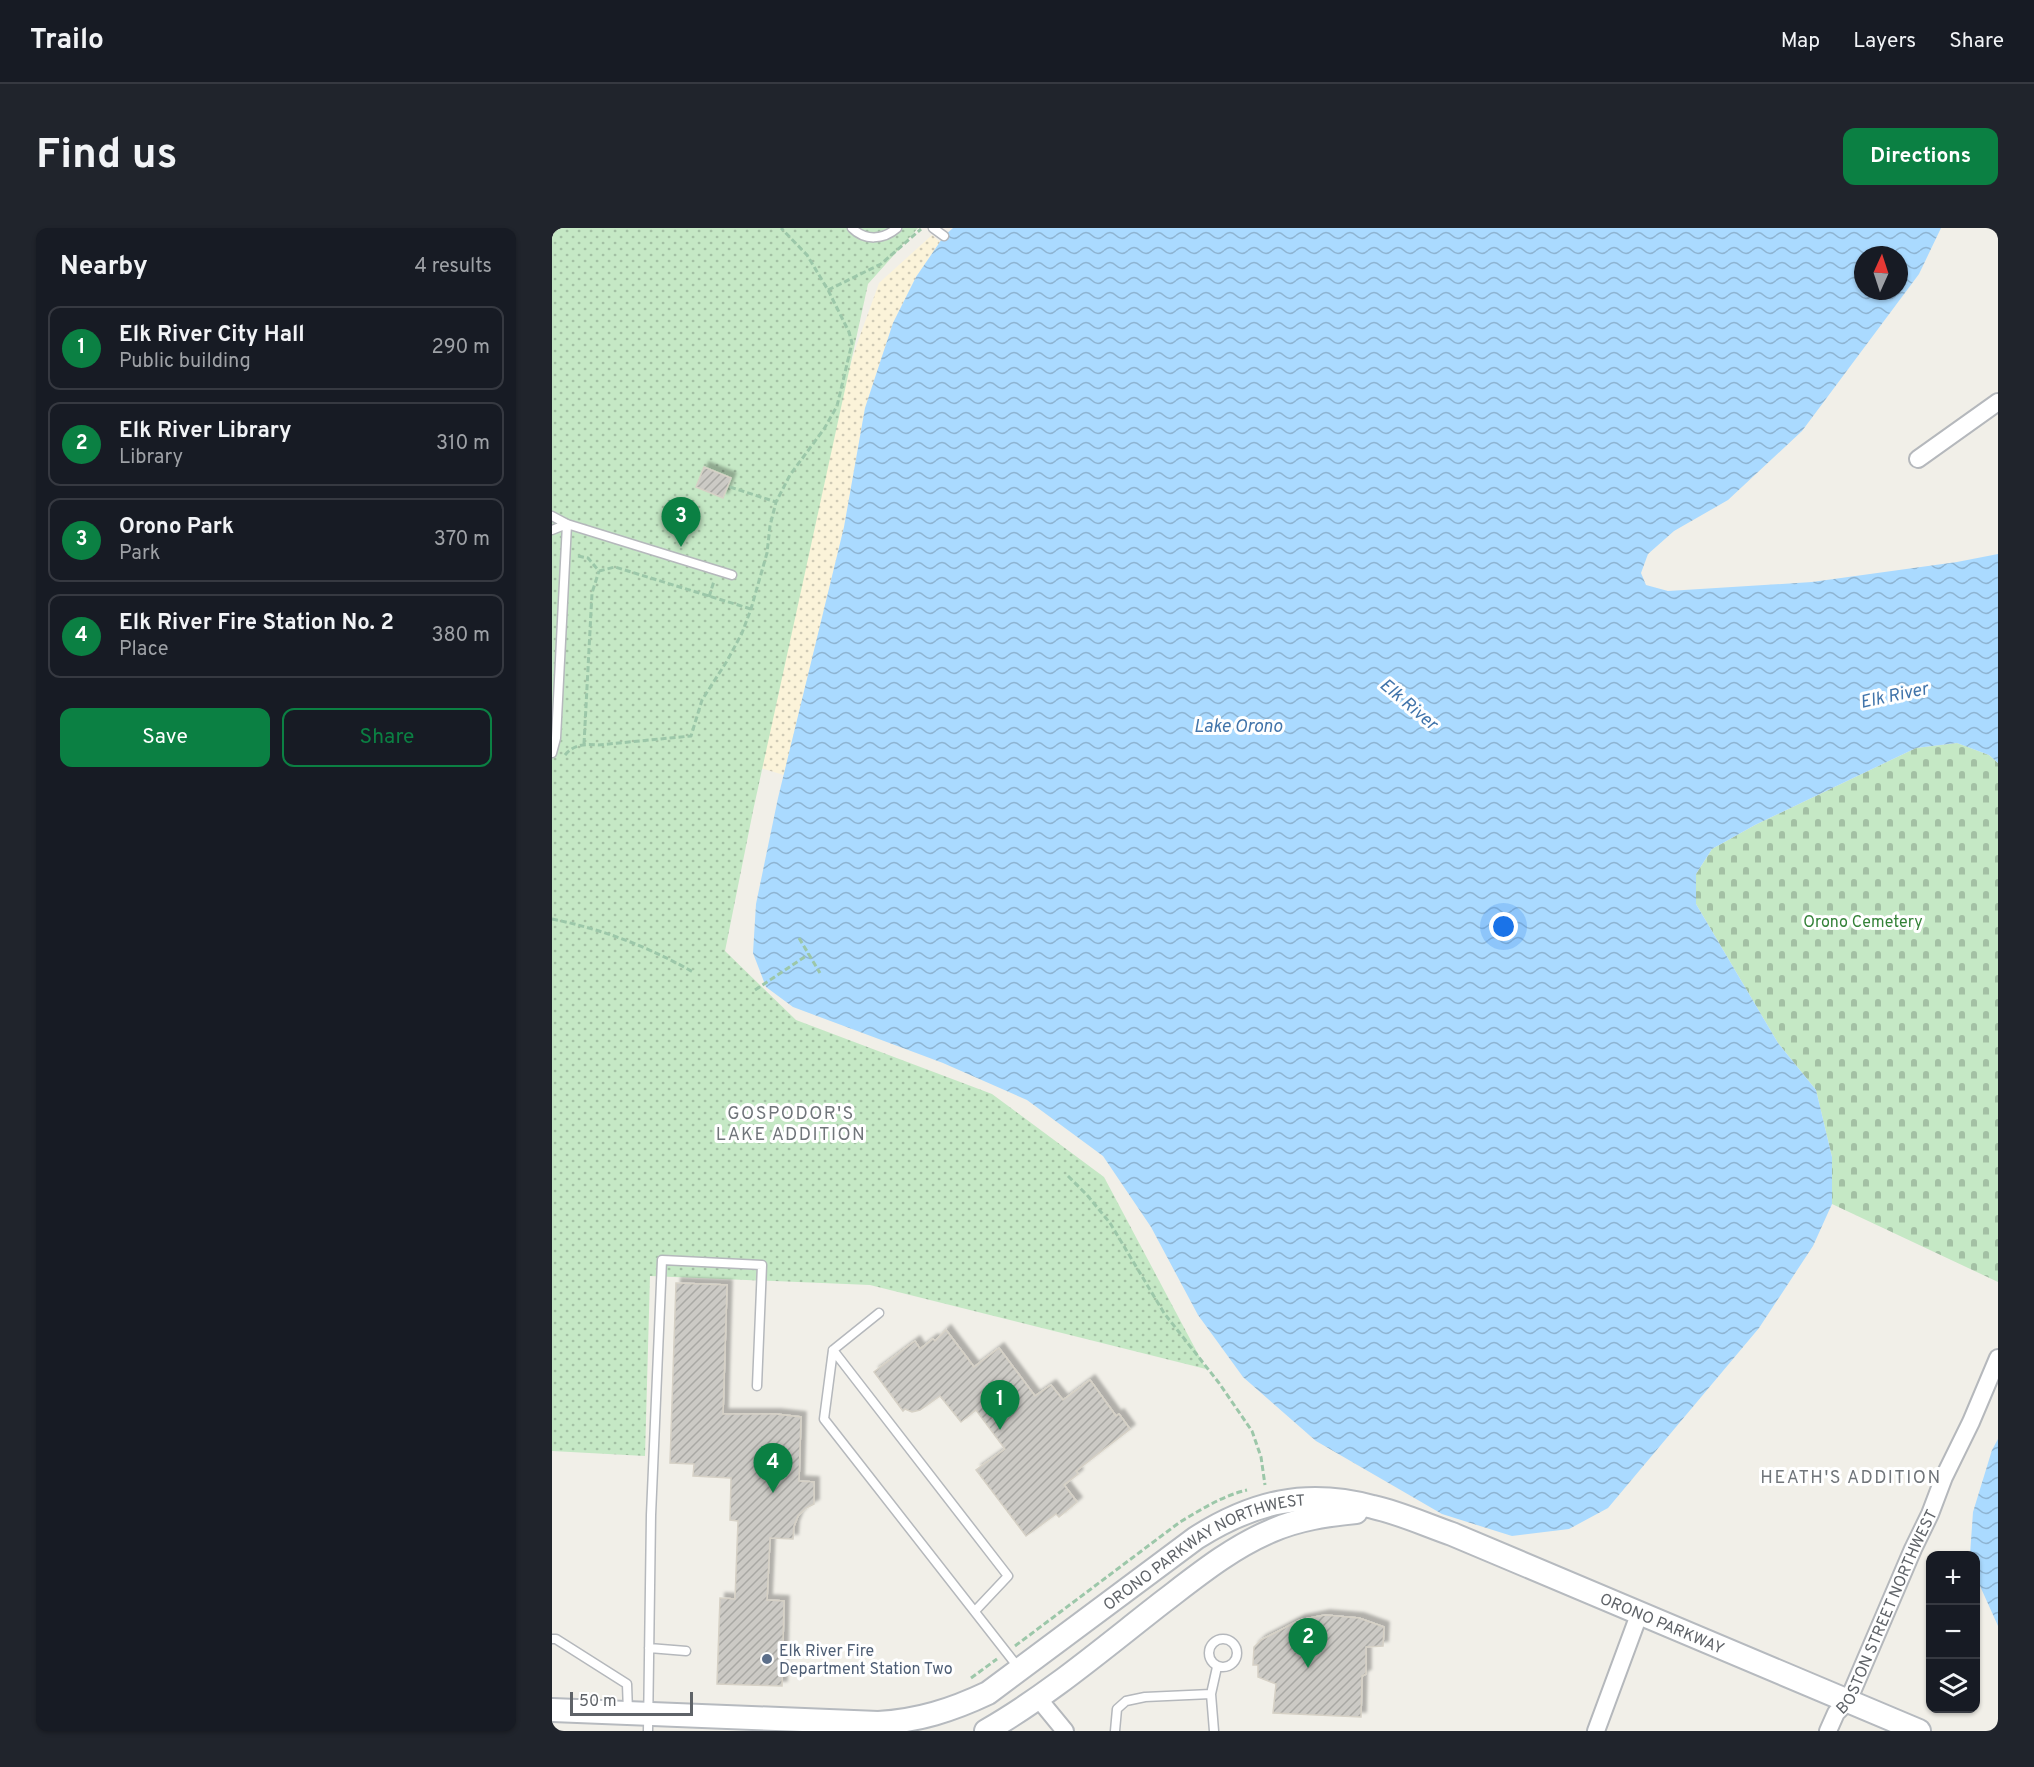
<!DOCTYPE html>
<meta charset="utf-8">
<style>
body{margin:0;font-family:Overpass,sans-serif;background:#20242c;color:#f1f3f6}
.controls{position:absolute;right:18px;bottom:18px;display:grid;overflow:hidden;border-radius:12px;box-shadow:0 2px 4px #0004}
.controls button{width:54px;height:54px;display:grid;place-items:center;padding:0;border:0;border-bottom:2px solid #363941;background:#171b24;color:#f1f3f6;font:30px sans-serif}
.compass{position:absolute;left:1302px;top:18px;width:54px;height:54px;border-radius:50%;background:#171b24;box-shadow:0 2px 4px #0004;rotate:3deg}
.scale{position:absolute;left:18px;bottom:15px;width:123px;box-sizing:border-box;padding-left:6px;border:3px solid #5f6368;border-top:0;font-size:16px;line-height:21px;white-space:nowrap;color:#5f6368;-webkit-text-stroke:4px #fff;paint-order:stroke}
.you{position:absolute;left:952px;top:699px;width:21px;height:21px;margin:-15px;border:4px solid #fff;border-radius:50%;background:#1a73e8;box-shadow:0 0 0 9px #1a73e833}
.badge{display:grid;place-items:center;width:39px;height:39px;border-radius:50%;background:#0b8043;color:#fff;font-size:20px;font-weight:700}
.pin{position:absolute;translate:-50% -50px;filter:drop-shadow(0 2px 3px #0008)}
.pin::after{content:'';position:absolute;top:32px;width:21px;height:18px;background:inherit;clip-path:polygon(0 0,100% 0,50% 100%)}
.list{margin:0;padding:0;list-style:none}
h2{display:flex;justify-content:space-between;align-items:center;height:78px;margin:0;padding:0 24px;font-size:26px}
h2 small{font-size:20px;font-weight:400;color:#9ea1a6}
.list li{display:grid;grid-template-columns:39px 1fr auto;gap:18px;align-items:center;box-sizing:border-box;height:84px;margin:0 12px 12px;padding:0 12px;border:2px solid #363941;border-radius:12px}
.list b{display:block;font-size:22px;white-space:nowrap}
.list p{margin:0;font-size:20px;white-space:nowrap;color:#9ea1a6}
.list em{font-size:20px;font-style:normal;color:#9ea1a6}
.actions{display:flex;gap:12px;padding:18px 24px}
.actions a{flex:1;padding:14px 0;border:2px solid #0b8043;border-radius:12px;text-align:center;font-size:21px;color:#0b8043}
.actions .main{background:#0b8043;color:#fff}
.icon{flex:none;width:33px;height:33px;fill:none;stroke:currentColor;stroke-width:2;stroke-linecap:round;stroke-linejoin:round}
.map{position:relative;flex:none;width:1446px;height:1503px;overflow:hidden;border-radius:12px}
header{display:flex;align-items:center;gap:36px;box-sizing:border-box;height:84px;padding:0 30px;background:#171b24;border-bottom:2px solid #363941}
header strong{font-size:28px}
nav{display:flex;gap:33px;margin-inline-start:auto;font-size:21px}
.intro{display:flex;align-items:center;justify-content:space-between;box-sizing:border-box;height:144px;padding:0 36px}
h1{margin:0;font-size:42px}
.button{padding:15px 27px;border-radius:12px;background:#0b8043;color:#fff;font-size:21px;font-weight:700}
main{display:flex;gap:36px;padding:0 36px}
aside{flex:1;background:#171b24;border-radius:12px;box-shadow:0 2px 4px #0004}
.map>svg:first-child{display:block}
.sand{fill:url(#sand-dots)}
.cemetery{fill:url(#cemetery-stones)}
.park{fill:url(#park-dots)}
.water{fill:url(#water-waves);fill-rule:evenodd}
.building{fill:url(#building-hatch);stroke:#d6d1c6;stroke-width:1.5;filter:url(#shadow)}
.lines{fill:none;stroke-linecap:round;stroke-linejoin:round}
.lane-casing{stroke:#b5b8bc;stroke-width:11}
.street-casing{stroke:#b5b8bc;stroke-width:20}
.secondary-casing{stroke:#b6babf;stroke-width:26}
.path{stroke:#9cc7a9;stroke-width:3;stroke-dasharray:6 3;stroke-linecap:butt}
.lane{stroke:#fff;stroke-width:8}
.street{stroke:#fff;stroke-width:16}
.secondary{stroke:#fff;stroke-width:22}
.service-dot{fill:#5c6f8a;stroke:#fff;stroke-width:2}
.labels{text-anchor:middle;stroke-width:6;stroke-linejoin:round;paint-order:stroke}
.park-label{font-size:16px;fill:#348238;stroke:#fff}
.street-label{font-size:16px;fill:#5f6368;stroke:#fff}
.service-label{font-size:16px;fill:#4e5e75;stroke:#fff;text-anchor:start}
.water-label{font-size:18px;font-style:italic;fill:#4174aa;stroke:#fff}
.neighbourhood-label{font-size:18px;letter-spacing:1.5px;fill:#70757a;stroke:#fff}
</style>
<header>
<strong>Trailo</strong>
<nav><a>Map</a><a>Layers</a><a>Share</a></nav>
</header>
<div class="intro"><h1>Find us</h1><a class="button">Directions</a></div>
<main>
<aside>
<h2>Nearby<small>4 results</small></h2>
<ul class="list">
<li><span class="badge">1</span><div><b>Elk River City Hall</b><p>Public building</p></div><em>290 m</em></li>
<li><span class="badge">2</span><div><b>Elk River Library</b><p>Library</p></div><em>310 m</em></li>
<li><span class="badge">3</span><div><b>Orono Park</b><p>Park</p></div><em>370 m</em></li>
<li><span class="badge">4</span><div><b>Elk River Fire Station No. 2</b><p>Place</p></div><em>380 m</em></li>
</ul>
<div class="actions"><a class="main">Save</a><a>Share</a></div>
</aside>
<div class="map">
<svg width="1446" height="1503" viewBox="0 0 1446 1503">
<defs>
<pattern id="sand-dots" width="8" height="8" patternUnits="userSpaceOnUse" patternTransform="scale(1.5)"><rect width="8" height="8" fill="#fbf3d9"/><path d="M2 2h.1M6 6h.1" fill="none" stroke="#cec8b4" stroke-width="1.8" stroke-linecap="round"/></pattern>
<pattern id="cemetery-stones" width="16" height="16" patternUnits="userSpaceOnUse" patternTransform="scale(1.5)"><rect width="16" height="16" fill="#c5e8c5"/><path d="M2 7V4a2 2 0 0 1 4 0v3zM10 15v-3a2 2 0 0 1 4 0v3z" fill="#a3c0a4"/></pattern>
<pattern id="park-dots" width="8" height="8" patternUnits="userSpaceOnUse" patternTransform="scale(1.5)"><rect width="8" height="8" fill="#c5e8c5"/><path d="M2 2h.1M6 6h.1" fill="none" stroke="#a3c0a4" stroke-width="1.8" stroke-linecap="round"/></pattern>
<pattern id="water-waves" width="16" height="10" patternUnits="userSpaceOnUse" patternTransform="scale(1.5)"><rect width="16" height="10" fill="#aadaff"/><path d="M0 5q4-4 8 0t8 0" fill="none" stroke="#8eb4d2"/></pattern>
<pattern id="building-hatch" width="6" height="6" patternUnits="userSpaceOnUse" patternTransform="scale(1.5)"><rect width="6" height="6" fill="#cccac5"/><path d="M-1 1l2-2M0 6l6-6M5 7l2-2" fill="none" stroke="#a9a8a4"/></pattern>
<filter id="shadow"><feDropShadow dx="5" dy="-5" stdDeviation="1.5" flood-color="#0004"/></filter>
</defs>
<rect width="100%" height="100%" fill="#f1efe8"/>
<path class="sand" d="M380 7 388 14 364 49 341 95 313 180 292 299 232 547 202 538 279 198 305 116 327 55Z"/>
<path class="cemetery" d="M1405 515 1437 527 1446 535V1054L1280 976V929L1264 862 1226 815 1144 676V646L1160 621 1203 597 1364 520Z"/>
<path class="park" d="M0 0H366L316 56 201 583 173 723 244 792 440 866 552 949 654 1141 318 1057 98 1048 93 1228 0 1223Z"/>
<path class="water" d="M401 0H1389L1367 46 1250 203 1176 272 1122 303 1096 326 1089 345 1094 357 1116 363 1260 354 1405 334 1446 326V535L1437 527 1405 515 1364 520 1203 597 1160 621 1144 646V676L1226 815 1264 862 1280 929V976L1261 1018 1207 1100 1056 1280 1017 1301 960 1308 890 1286 764 1213 691 1149 646 1087 599 999 551 928 475 872 391 835 241 779 214 759 201 725 204 676 226 570 292 299 313 180 341 95 364 49 392 8ZM1311 27H1347V63H1311Z
M1446 1211V1398L1424 1349V1328L1418 1327 1421 1284 1440 1222Z"/>
<path class="building" d="M152 239 179 250 171 270 144 259Z
M124 1055 175 1057 171 1186H224L249 1189 247 1253 262 1254V1276L254 1280 246 1288 242 1298 241 1311 218 1310 215 1372 232 1373 230 1458 165 1456 168 1370 183 1371 186 1293 178 1292 179 1250 141 1248 142 1236 118 1235Z
M394 1102 422 1139 447 1120 483 1168 499 1157 511 1172 538 1152 564 1188 567 1186 578 1201 524 1243 526 1246 512 1257 525 1274 507 1289 504 1286 474 1308 424 1242 453 1221 424 1182 409 1194 388 1168 368 1182 360 1184 353 1181 351 1183 322 1144 363 1113 368 1121 381 1111 383 1113Z
M773 1387 807 1390 832 1399 831 1418 814 1419V1446L810 1448 809 1489 721 1485 724 1456 706 1449V1437H701L702 1419 709 1412 748 1392Z"/>
<g class="lines">
<defs>
<path id="lane" d="M300 0C313 13 331 12 345 0
M381 0 392 8
M0 288 15 296 180 347
M0 302 15 296
M0 525 4 510 15 296
M327 1085 281 1122 272 1191 466 1439
M281 1122 456 1348 423 1383
M657 1425a14 14 0 1 1 28 0a14 14 0 1 1-28 0Z
M0 1411H4L75 1456 76 1484
M97 1420 134 1423
M96 1503 99 1287 110 1032 210 1037 205 1158
M563 1503 565 1481 574 1473 593 1469 659 1466
M662 1503 659 1466 665 1439"/>
<g id="street">
<path d="M1366 231 1446 174"/>
<path d="M485 1469 513 1503"/>
<path d="M1044 1503 1088 1384"/>
<path id="s1" d="M1276 1503 1284 1485 1296 1473 1361 1321 1378 1286 1392 1249 1419 1194 1446 1130"/>
</g>
<g id="secondary">
<path id="s2" d="M0 1482 326 1495C366 1493 400 1482 436 1465L644 1310C701 1274 754 1261 821 1279 848 1285 874 1297 900 1306L1367 1503"/>
<path d="M434 1503C497 1467 554 1418 612 1373 646 1347 679 1320 719 1303 746 1291 775 1287 804 1284"/>
</g>
</defs>
<use href="#lane" class="lane-casing"/>
<use href="#street" class="street-casing"/>
<use href="#secondary" class="secondary-casing"/>
<path class="path" d="M276 62 329 36 369 1
M178 259 224 274
M26 328 36 330 47 343 63 339 199 381
M157 369 162 353
M32 516 40 365 47 343
M13 527C22 516 33 516 46 517L139 508 150 472 175 433 190 405 199 381 215 325 218 298 224 274 238 247 272 201 285 178 300 115 297 104 276 62 255 27 229 0
M0 691C50 701 97 719 141 744
M247 710 268 745
M203 762 257 726
M516 948 535 967 558 995 612 1085 667 1155 700 1203 709 1229 713 1257
M463 1418 628 1294C650 1281 670 1268 695 1262
M419 1450 445 1431"/>
<use href="#lane" class="lane"/>
<use href="#street" class="street"/>
<use href="#secondary" class="secondary"/>
</g>
<circle class="service-dot" cx="215" cy="1431" r="6"/>
<g class="labels">
<g class="park-label">
<text x="1311" y="699">Orono Cemetery</text>
</g>
<g class="street-label">
<text dy="6" stroke="none"><textPath href="#s2" startOffset="702">ORONO PARKWAY NORTHWEST</textPath></text>
<text dy="6" stroke="none"><textPath href="#s1" startOffset="134">BOSTON STREET NORTHWEST</textPath></text>
<text dy="6" stroke="none"><textPath href="#s2" startOffset="1198">ORONO PARKWAY</textPath></text>
</g>
<g class="service-label">
<text x="227" y="1428">Elk River Fire<tspan x="227" dy="18">Department Station Two</tspan></text>
</g>
<g class="water-label">
<text transform="translate(1342 467) rotate(-12)" y="6">Elk River</text>
<text transform="translate(857 476) rotate(40)" y="6">Elk River</text>
<text x="686" y="504">Lake Orono</text>
</g>
<g class="neighbourhood-label">
<text x="239" y="891">GOSPODOR'S<tspan x="239" dy="21">LAKE ADDITION</tspan></text>
<text x="1299" y="1255">HEATH'S ADDITION</text>
</g>
</g>
</svg>
<div class="controls">
<button>+</button>
<button>−</button>
<button><svg class="icon" aria-label="layers" viewBox="0 0 24 24"><path d="M12 4l9 5-9 5-9-5zM3 14l9 5 9-5"/></svg></button>
</div>
<svg class="compass" viewBox="-18 -18 36 36"><path d="M0-13l5 13h-10z" fill="#e53935"/><path d="M0 13l5-13h-10z" fill="#9ea1a6"/></svg>
<div class="scale">50 m</div>
<div class="you"></div>
<div class="pin badge" style="left:448px;top:1202px">1</div>
<div class="pin badge" style="left:756px;top:1440px">2</div>
<div class="pin badge" style="left:129px;top:319px">3</div>
<div class="pin badge" style="left:221px;top:1265px">4</div>
</div>
</main>
